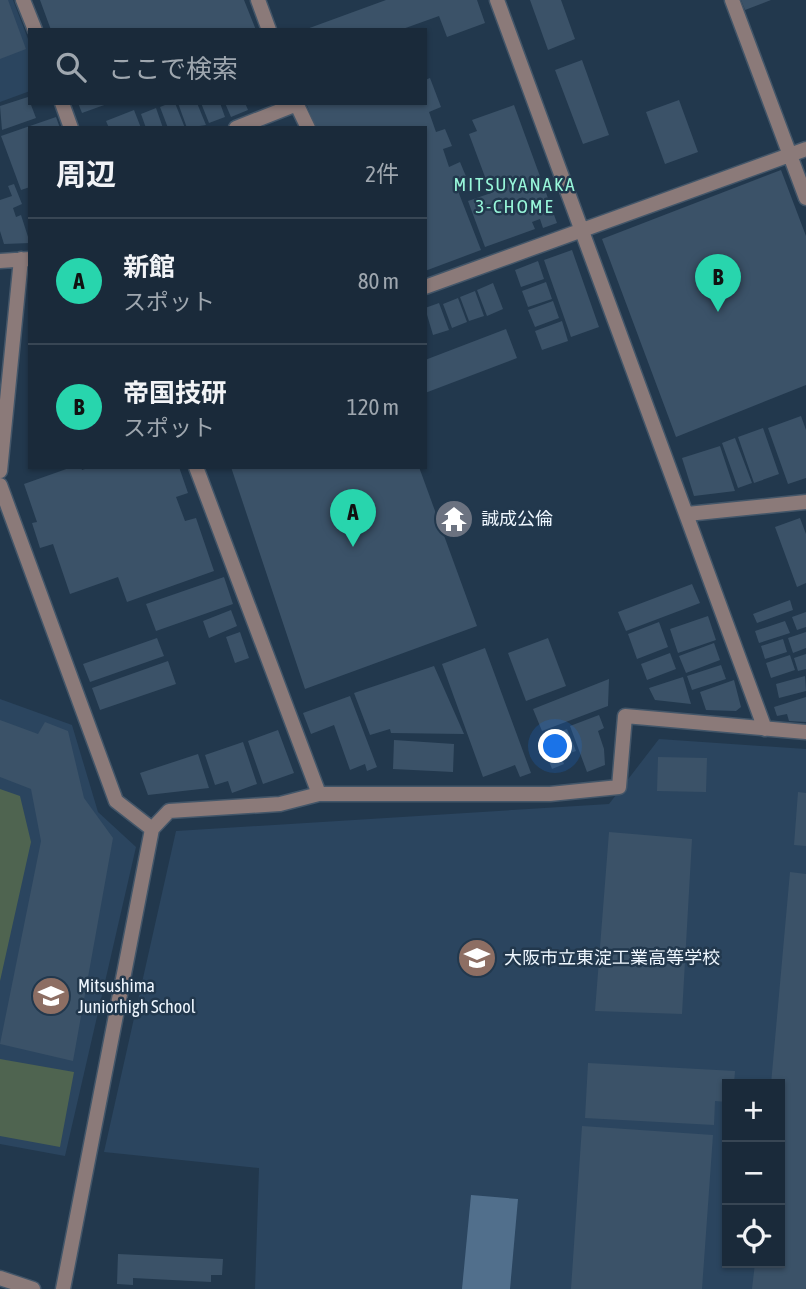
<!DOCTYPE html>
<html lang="ja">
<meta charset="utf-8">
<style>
body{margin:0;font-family:"Asap Condensed","Noto Sans JP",sans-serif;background:#233242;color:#f1f3f6}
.controls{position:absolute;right:21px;bottom:21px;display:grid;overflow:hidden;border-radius:0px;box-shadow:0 2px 5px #0004}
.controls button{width:63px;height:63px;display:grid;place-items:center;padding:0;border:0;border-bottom:2px solid #384654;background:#1a2a3a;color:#f1f3f6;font:35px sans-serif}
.you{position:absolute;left:556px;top:747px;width:24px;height:24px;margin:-18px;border:5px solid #fff;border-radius:50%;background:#1a73e8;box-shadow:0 0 0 10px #1a73e833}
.badge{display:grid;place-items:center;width:46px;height:46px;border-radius:50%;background:#28d5ad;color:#111;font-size:23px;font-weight:700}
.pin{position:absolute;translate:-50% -58px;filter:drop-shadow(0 2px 4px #0008)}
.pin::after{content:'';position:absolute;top:37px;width:24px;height:21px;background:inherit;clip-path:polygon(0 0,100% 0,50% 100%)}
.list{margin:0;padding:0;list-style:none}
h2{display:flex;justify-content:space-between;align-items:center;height:91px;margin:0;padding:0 28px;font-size:30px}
h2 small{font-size:23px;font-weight:400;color:#9fa7af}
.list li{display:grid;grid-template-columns:46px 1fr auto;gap:21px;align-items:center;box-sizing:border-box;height:126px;padding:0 28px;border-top:2px solid #384654}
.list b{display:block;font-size:26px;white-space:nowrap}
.list p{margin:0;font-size:23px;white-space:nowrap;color:#9fa7af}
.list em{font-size:23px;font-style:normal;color:#9fa7af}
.icon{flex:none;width:38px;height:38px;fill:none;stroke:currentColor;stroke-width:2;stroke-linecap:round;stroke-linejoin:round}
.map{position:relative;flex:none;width:806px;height:1289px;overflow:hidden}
.search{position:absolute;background:#1a2a3a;box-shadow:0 2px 5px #0004;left:28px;top:28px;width:399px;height:77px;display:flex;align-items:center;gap:18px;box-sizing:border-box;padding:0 24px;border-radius:0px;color:#9fa7af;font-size:26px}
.panel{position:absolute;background:#1a2a3a;box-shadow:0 2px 5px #0004;left:28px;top:126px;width:399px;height:343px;border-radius:0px}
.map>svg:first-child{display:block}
.built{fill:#2b455f;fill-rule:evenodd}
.green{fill:#4f6450}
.water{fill:#516f8c}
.building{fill:#3b5268}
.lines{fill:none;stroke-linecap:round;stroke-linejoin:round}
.street-casing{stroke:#435669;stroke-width:17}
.street{stroke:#8b7a79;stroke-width:14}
.labels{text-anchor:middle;stroke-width:5;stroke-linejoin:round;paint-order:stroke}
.poi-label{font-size:18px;fill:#eef6fe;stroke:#22384d;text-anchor:start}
.neighbourhood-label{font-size:19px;letter-spacing:2px;fill:#98f7da;stroke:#22384d}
</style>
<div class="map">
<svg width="806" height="1289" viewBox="0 0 806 1289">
<rect width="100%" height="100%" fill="#22384d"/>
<path class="built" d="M0 0H13L30 44V91L0 102Z
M0 699 72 725 98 812 136 847 65 1156 0 1144Z
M659 739 806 749V1289H255L259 1168 104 1152 176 831 609 804ZM727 1084H780V1263H727Z"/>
<path class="green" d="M0 789 20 796 31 842 0 981Z
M0 1059 74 1072 60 1147 0 1136Z"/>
<path class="water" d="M471 1195 518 1199 510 1289H462Z"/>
<path class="building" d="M0 0H8L26 49 0 59Z
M40 0H244L256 30H51Z
M386 0H477L485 23 447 37 439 16 400 30H304Z
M530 0H561L575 39 548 50Z
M741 0H771L745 10Z
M582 60 609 135 583 144 555 70Z
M430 78 441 107 429 112 436 132 445 129 452 146 443 149 449 167 460 162 470 186 458 191 481 250 425 271V128H316L306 103H425V80Z
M28 97 36 118 2 130 0 106Z
M679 100 698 152 665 164 646 112Z
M78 103H107V104L82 113Z
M170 103H175L185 128H168L160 107Z
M178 103H197L206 125 187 128Z
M201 103H220L225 117 209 123Z
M225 103H245L248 110 231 117Z
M514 105 557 223 543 228 540 219 532 222 535 229 485 247 468 201 491 193 469 134 477 131 472 120Z
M156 108 163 128H146L141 114Z
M134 110 141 128H109L106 121Z
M56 117 60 128H30V187L21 190 1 136Z
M781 170 806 236V385L676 437 602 239Z
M14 184 22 204 13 208 16 217 21 215 30 243 4 244 0 231V200L12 196 8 186Z
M572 250 599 327 571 337 544 260Z
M538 261 544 279 521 287 515 270Z
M546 282 552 299 528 307 522 291Z
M493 283 503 309 487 316 477 290Z
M475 291 484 316 469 321 460 297Z
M458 298 467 322 452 328 443 304Z
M553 301 559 318 535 327 528 310Z
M439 303 449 330 433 335 425 308Z
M562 321 568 341 542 350 535 331Z
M506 329 517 358 425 393V360Z
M801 416 806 430V478L788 484 768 428Z
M763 428 779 474 754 483 738 437Z
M735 438 752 483 738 488 722 443Z
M720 446 735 491 694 496 682 458Z
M72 467H81L82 470 91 467H179L188 493 176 497 185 521 196 518 214 571 127 602 118 577 70 594 53 544 40 548 32 523 37 522 24 484Z
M231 467H419L477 626 305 689Z
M800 518 806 534V583L797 587 775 527Z
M224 577 233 604 156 631 146 604Z
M692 584 700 603 626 631 618 612Z
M790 600 793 610 757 623 753 614Z
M231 610 237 626 209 638 203 621Z
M806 612V627L797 630 792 617Z
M708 616 716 640 678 653 670 629Z
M785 621 790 633 759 643 755 631Z
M659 622 668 647 637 659 628 634Z
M240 632 249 658 235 663 226 637Z
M806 632V648L793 653 788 638Z
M157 638 164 656 90 682 83 664Z
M548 638 566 686 526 701 508 653Z
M783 639 787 652 765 659 761 646Z
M714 643 720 660 686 673 679 656Z
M485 648 531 773 520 777 515 765 483 777 442 664Z
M670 653 676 669 647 680 641 664Z
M806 654V669L798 671 794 658Z
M790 655 795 670 771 678 766 663Z
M168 661 176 684 100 710 92 688Z
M721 665 726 679 692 690 687 676Z
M434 666 464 734 391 733 390 729 370 735 354 693Z
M805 676 806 691 779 698 776 684Z
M683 677 691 704 655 700 649 688Z
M609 679 608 706 542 731 533 709Z
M734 680 741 707 736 711 706 710 700 692Z
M350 696 377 767 367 771 365 764 350 770 334 725 311 734 303 713Z
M806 697V722L789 721 787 714 777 716 774 707Z
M599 715 604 728 598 731 604 749 605 765 587 772 570 726Z
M0 720 38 734 45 722 68 731 84 798 113 838 73 1061 0 1044 41 841 31 789 0 777Z
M567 729 576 751 561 756 564 764 552 769 540 739Z
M278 730 294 773 263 784 248 741Z
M394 740 454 744 453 772 393 769Z
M243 742 257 784 232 793 228 781 215 785 205 755Z
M198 754 209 788 148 795 140 773Z
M658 757 707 758 706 792 657 791Z
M798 792 806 793V846L794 845Z
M609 832 692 839 682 1014 595 1011Z
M790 872 806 874V1289H752L755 1263H780V1084H771Z
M588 1063 735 1071 734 1084H727V1102L715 1101 714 1125 585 1118Z
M582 1126 713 1135 702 1289H571Z
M118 1254 223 1259 222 1275H211V1282L133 1278V1285L117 1284Z"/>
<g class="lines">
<defs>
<path id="street" d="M23 0 35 30
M258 0 269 30
M497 0 765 729
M732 0 806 198
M62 103 71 128
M296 103 308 128
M236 128 297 104
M0 261 30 259
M425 287 806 149
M196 467 319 794
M0 471 21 259
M0 485 116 801 152 829
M687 514 806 502
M0 1278 33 1289
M63 1289 152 829 169 811 280 804 319 794H550L619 787 625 716 806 732"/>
</defs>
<use href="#street" class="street-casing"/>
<use href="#street" class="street"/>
</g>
<defs>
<symbol id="temple-disc" viewBox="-11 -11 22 22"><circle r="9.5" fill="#6b7280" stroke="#22384d"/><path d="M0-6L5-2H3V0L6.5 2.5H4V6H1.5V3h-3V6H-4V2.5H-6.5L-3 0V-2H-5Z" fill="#fff"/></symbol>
<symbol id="school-disc" viewBox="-11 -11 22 22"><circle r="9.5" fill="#8d6e63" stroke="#22384d"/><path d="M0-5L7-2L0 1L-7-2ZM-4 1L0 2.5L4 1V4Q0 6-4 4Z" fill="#fff"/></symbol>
</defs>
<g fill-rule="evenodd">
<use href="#temple-disc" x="432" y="497" width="44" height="44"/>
<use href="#school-disc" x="455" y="936" width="44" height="44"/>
<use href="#school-disc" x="29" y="974" width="44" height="44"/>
</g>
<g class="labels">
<g class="poi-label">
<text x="481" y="525">誠成公倫</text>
<text x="504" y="964">大阪市立東淀工業高等学校</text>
<text x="78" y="992">Mitsushima<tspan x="78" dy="21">Juniorhigh School</tspan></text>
</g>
<g class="neighbourhood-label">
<text x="515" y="191">MITSUYANAKA<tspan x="515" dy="22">3-CHOME</tspan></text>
</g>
</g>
</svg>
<div class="controls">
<button>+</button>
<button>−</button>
<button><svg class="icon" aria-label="locate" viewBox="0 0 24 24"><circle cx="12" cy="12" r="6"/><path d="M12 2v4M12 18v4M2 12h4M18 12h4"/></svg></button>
</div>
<div class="you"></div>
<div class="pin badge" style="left:353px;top:547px">A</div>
<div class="pin badge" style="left:718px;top:312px">B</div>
<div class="search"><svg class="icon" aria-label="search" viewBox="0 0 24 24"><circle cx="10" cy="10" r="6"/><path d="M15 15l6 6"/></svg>ここで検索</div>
<section class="panel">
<h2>周辺<small>2件</small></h2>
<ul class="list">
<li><span class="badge">A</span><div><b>新館</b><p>スポット</p></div><em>80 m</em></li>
<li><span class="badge">B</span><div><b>帝国技研</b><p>スポット</p></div><em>120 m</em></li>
</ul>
</section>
</div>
